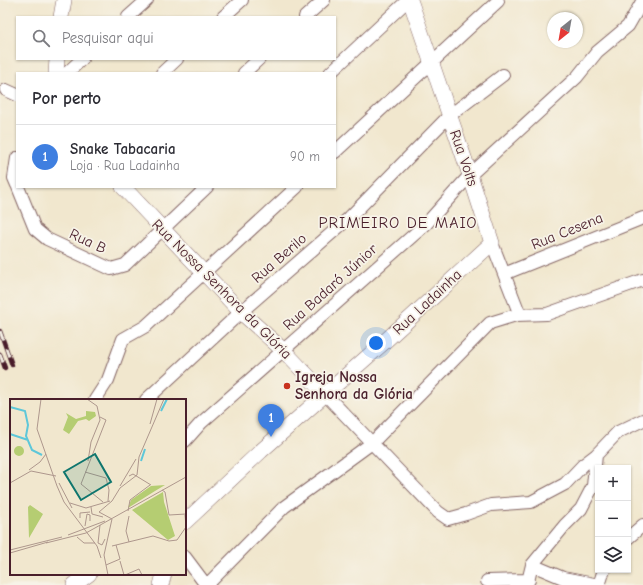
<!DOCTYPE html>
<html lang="pt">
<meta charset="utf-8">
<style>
body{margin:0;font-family:"Comic Neue",sans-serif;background:#f7f7f7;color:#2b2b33}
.controls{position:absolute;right:12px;bottom:12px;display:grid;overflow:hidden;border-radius:0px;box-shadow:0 1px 3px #0004}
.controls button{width:36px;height:36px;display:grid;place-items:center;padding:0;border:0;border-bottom:1px solid #e1e1e2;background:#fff;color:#2b2b33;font:20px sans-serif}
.compass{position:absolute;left:547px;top:12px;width:36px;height:36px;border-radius:50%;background:#fff;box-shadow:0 1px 3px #0004;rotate:211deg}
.you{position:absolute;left:376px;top:343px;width:14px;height:14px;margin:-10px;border:3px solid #fff;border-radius:50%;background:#1a73e8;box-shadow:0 0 0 6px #1a73e833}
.badge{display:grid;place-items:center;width:26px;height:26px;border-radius:50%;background:#7c3aed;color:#fff;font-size:13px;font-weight:700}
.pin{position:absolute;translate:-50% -33px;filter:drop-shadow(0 1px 2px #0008)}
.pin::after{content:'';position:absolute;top:21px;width:14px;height:12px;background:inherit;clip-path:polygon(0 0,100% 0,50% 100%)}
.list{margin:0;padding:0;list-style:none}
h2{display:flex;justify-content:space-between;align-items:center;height:52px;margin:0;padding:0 16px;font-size:17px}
h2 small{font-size:13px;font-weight:400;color:#7c7c81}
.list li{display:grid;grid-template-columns:26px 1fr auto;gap:12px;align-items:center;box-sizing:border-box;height:64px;padding:0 16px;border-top:1px solid #e1e1e2}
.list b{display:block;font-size:15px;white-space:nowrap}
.list p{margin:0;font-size:13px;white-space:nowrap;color:#7c7c81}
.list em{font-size:13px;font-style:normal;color:#7c7c81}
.icon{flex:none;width:22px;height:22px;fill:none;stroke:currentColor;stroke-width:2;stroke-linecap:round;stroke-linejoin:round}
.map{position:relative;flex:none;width:643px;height:585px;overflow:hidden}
.search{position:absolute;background:#fff;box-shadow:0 1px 3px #0004;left:16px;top:16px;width:320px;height:44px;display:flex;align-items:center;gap:10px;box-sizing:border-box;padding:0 14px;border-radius:0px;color:#7c7c81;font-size:15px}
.panel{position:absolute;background:#fff;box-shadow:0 1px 3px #0004;left:16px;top:72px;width:320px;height:116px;border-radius:0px}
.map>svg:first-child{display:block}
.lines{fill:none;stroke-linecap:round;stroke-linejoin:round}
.minor-casing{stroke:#846564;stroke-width:14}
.tertiary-casing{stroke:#846564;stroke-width:16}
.minor{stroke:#fff;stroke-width:12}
.tertiary{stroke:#fff;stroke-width:15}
.rail-casing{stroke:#4a1f2b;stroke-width:4.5}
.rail{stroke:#f7f3e8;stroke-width:3;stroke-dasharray:9;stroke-linecap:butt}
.poi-dot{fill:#c8321e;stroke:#f7f3e8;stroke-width:1.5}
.labels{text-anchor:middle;stroke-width:3.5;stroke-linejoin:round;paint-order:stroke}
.street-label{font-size:15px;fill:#4a1f2b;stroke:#f7f3e8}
.poi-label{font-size:15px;font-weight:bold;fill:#4a1f2b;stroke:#f7f3e8;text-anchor:start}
.neighbourhood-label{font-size:16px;letter-spacing:1px;fill:#4a1f2b;stroke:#f7f3e8}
.inset-river{fill:none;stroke:#5ec7d9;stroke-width:2}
.inset-road{fill:none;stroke:#ae978d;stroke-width:1}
.view{fill:#0f766e;fill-opacity:0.15;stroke:#0f766e;stroke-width:2}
.inset-edge{fill:none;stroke:#4a1f2b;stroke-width:2}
</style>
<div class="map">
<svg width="643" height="585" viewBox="0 0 643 585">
<rect width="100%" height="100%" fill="#f7f3e8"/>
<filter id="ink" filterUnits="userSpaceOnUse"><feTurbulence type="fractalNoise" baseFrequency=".025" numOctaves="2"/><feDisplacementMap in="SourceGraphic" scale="8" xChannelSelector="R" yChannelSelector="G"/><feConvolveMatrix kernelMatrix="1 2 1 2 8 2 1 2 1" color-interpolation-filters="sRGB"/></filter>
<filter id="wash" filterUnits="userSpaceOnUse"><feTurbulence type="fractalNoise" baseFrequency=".012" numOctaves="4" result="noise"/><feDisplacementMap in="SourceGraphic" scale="16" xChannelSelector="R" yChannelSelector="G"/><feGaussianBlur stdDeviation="0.9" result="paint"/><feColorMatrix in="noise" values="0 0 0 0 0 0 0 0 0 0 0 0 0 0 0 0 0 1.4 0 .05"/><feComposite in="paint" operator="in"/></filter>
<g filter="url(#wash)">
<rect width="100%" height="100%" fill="#f1e7ce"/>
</g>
<g filter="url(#ink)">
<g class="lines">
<defs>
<path id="minor" d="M128 17 147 0
M223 17 242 0
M305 17 324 0
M67 73 82 59
M162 73 177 59
M244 73 259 59
M330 73 408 0
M6 90 17 95
M335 152 498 1
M17 158 14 178 17 185
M18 187 35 229 47 239 111 269 125 265 207 187
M492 243 520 315
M504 274 643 218
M325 394 438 512 448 519 466 514 491 505 531 502 565 484 583 465 596 455 618 432 643 420
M95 400 108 380 123 339 146 326 297 187
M146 400 241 312 349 218 449 116 503 75
M185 441 201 423 426 224 470 175 577 77 597 52 628 26 643 0
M628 538 643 525
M185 557 206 585
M532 565 563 578 599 585 604 570
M487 581 529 580
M207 585 284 507 372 443 490 323 516 315 547 314 643 280
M527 585 532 565 565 525 581 509 593 486 596 455"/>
<path id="tertiary" d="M61 17 64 0
M56 73 57 59
M123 187 241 312 284 351 325 394
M185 522 261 451 382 344 492 243 470 175 410 0
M74 585 89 574
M161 585 164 574"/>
</defs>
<use href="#minor" class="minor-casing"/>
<use href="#tertiary" class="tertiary-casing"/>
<use href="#minor" class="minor"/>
<use href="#tertiary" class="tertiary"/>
<defs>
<path id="rail" d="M0 331 12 365
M0 354 5 368"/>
</defs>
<use href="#rail" class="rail-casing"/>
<use href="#rail" class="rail"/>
</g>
</g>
<circle class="poi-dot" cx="287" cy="386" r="4"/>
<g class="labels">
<g class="street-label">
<text transform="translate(464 158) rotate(71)" y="5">Rua Volts</text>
<text transform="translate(567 231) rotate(-22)" y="5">Rua Cesena</text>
<text transform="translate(88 241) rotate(25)" y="5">Rua B</text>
<text transform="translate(279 258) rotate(-41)" y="5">Rua Berilo</text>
<text transform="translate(330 287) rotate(-42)" y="5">Rua Badaró Júnior</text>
<text transform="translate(222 289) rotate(45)" y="5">Rua Nossa Senhora da Glória</text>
<text transform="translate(427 302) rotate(-43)" y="5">Rua Ladainha</text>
</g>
<g class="poi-label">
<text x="295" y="382">Igreja Nossa<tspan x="295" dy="17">Senhora da Glória</tspan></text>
</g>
<g class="neighbourhood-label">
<text x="398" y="228">PRIMEIRO DE MAIO</text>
</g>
</g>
<g transform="translate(10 399)">
<rect width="176" height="176" fill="#f1e7ce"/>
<path d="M76 12 85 13 86 17 79 22 76 20 68 22 59 35 53 31 58 18 56 14 66 20 76 17ZM4 52a5 5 0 1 1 10 0a5 5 0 1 1-10 0ZM155 86 145 92 118 109 121 101 141 87ZM153 93 154 103 165 137 158 141 122 111ZM20 106 33 115 19 139 18 108Z" fill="#b5cd72"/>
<path class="inset-river" d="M0 8 15 12 18 26 16 37 22 51 32 56M151 12 157 0M0 35 18 41M131 62 135 50"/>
<path class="inset-road" d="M31 0 27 30 47 87 54 103 87 147 91 159M77 0 87 7 90 21 81 43 78 62M90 18 96 21 71 85 93 103M140 25 147 0M19 71 30 63 36 55M75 73 96 79 99 91 98 102M119 77 123 75 141 86M0 84 21 72 46 77M49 84 62 109M110 87 126 60M152 91 155 93 159 116 176 115M60 104 76 109 100 102M81 108 82 115 93 118M118 112 120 101 140 86M70 119V114L80 113M90 126 88 144 92 146 95 140M75 127 77 115 80 116V122M58 136 95 122M67 138 74 144H85M119 143 116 132 119 117M36 144 76 134 176 78M102 147 143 137 159 142 167 141 176 128 175 116M0 151 52 138M0 154 38 143M110 162 114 176M96 166 110 160 106 146M98 176 94 156 102 120 89 113 102 102 110 89 127 76 129 58 154 0M115 176 129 170 132 176"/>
<path class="view" d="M85 55 101 83 71 101 54 73Z"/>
<rect width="176" height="176" class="inset-edge"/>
</g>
</svg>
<div class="controls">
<button>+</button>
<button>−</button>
<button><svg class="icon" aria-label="layers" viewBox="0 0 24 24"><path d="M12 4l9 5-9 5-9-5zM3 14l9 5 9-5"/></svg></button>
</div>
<svg class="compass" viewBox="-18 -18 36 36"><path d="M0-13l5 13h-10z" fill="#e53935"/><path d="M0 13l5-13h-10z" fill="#7c7c81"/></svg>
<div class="you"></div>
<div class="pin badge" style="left:271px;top:437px;background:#3f7fe0">1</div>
<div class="search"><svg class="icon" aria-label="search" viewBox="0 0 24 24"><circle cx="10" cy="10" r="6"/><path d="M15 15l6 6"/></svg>Pesquisar aqui</div>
<section class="panel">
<h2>Por perto<small></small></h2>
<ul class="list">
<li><span class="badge" style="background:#3f7fe0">1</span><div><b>Snake Tabacaria</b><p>Loja · Rua Ladainha</p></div><em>90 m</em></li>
</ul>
</section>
</div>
